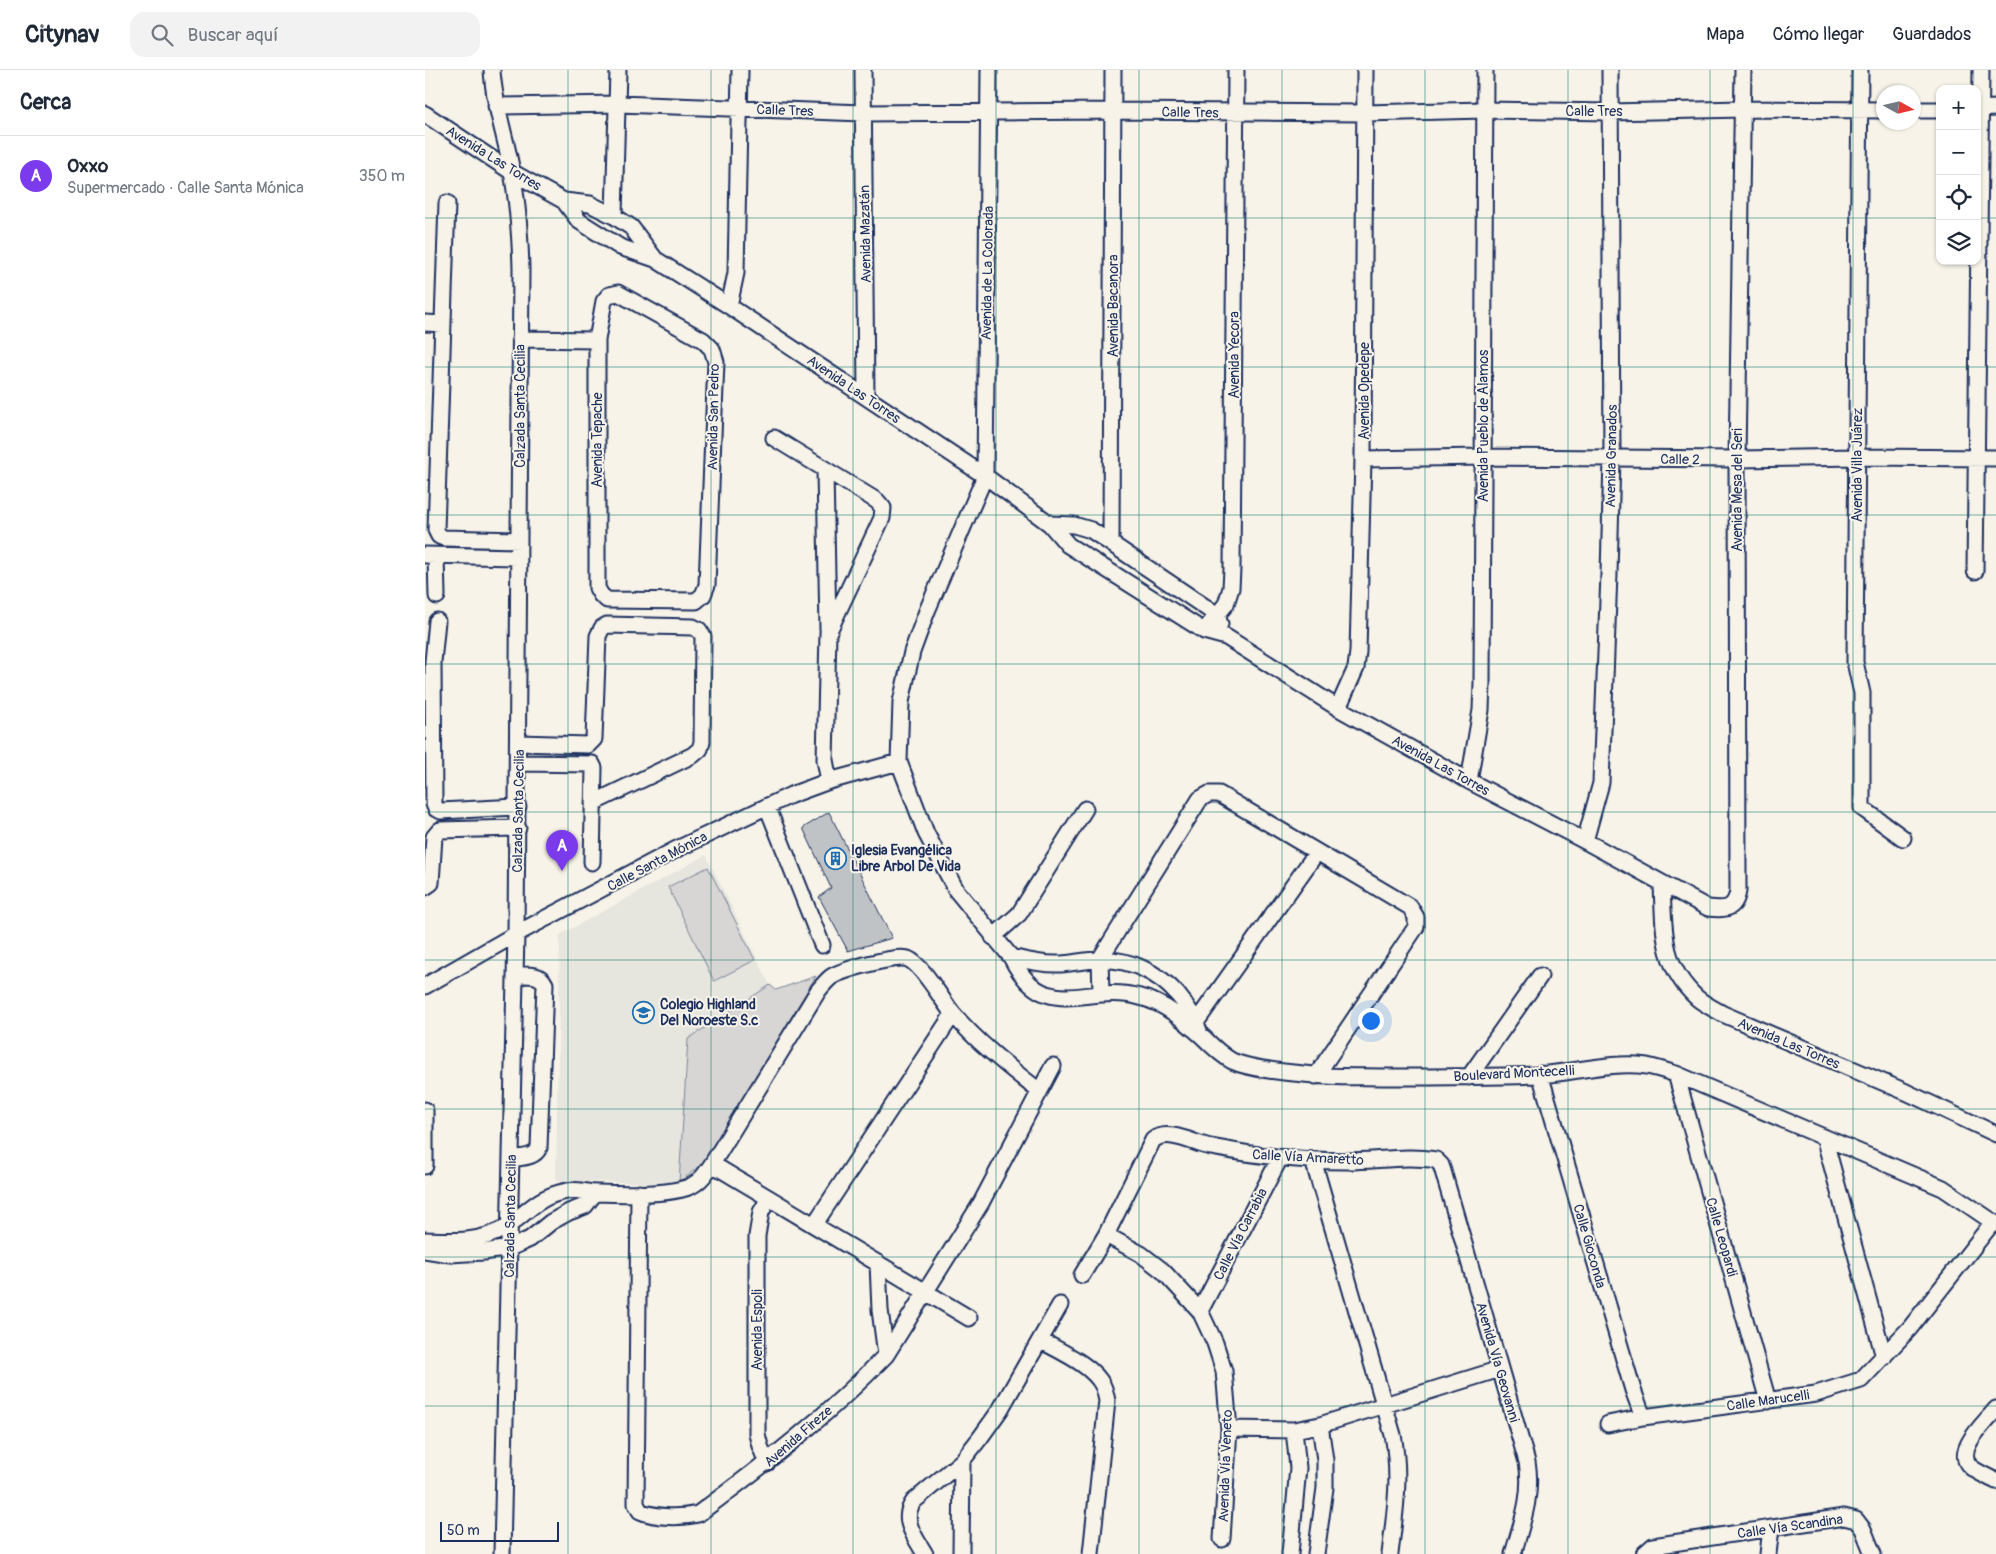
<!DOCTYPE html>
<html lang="es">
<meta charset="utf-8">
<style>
body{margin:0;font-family:Pangolin,sans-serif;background:#f2f2f3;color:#1f2937}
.controls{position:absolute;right:15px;top:15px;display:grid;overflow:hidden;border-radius:10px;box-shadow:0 1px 4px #0004}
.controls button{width:45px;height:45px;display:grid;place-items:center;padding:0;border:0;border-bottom:1px solid #e0e1e3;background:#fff;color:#1f2937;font:25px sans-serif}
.compass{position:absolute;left:1451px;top:15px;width:45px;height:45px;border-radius:50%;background:#fff;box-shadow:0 1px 4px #0004;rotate:98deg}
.scale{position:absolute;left:15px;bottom:12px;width:119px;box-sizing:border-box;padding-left:5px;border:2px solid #1b2f5e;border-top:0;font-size:14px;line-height:18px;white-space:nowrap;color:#1b2f5e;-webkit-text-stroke:4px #f7f3e8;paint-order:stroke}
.you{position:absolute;left:945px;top:950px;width:18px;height:18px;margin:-12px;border:4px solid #fff;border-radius:50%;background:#1a73e8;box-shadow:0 0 0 8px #1a73e833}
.badge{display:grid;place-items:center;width:32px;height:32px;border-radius:50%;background:#7c3aed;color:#fff;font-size:16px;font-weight:700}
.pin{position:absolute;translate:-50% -41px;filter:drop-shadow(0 1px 2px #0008)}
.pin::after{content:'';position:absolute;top:26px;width:18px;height:15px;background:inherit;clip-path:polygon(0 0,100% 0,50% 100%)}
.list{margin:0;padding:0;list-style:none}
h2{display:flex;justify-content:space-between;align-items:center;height:65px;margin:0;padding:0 20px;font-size:21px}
h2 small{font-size:16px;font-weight:400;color:#747a83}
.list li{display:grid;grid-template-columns:32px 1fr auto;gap:15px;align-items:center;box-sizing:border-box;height:80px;padding:0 20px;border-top:1px solid #e0e1e3}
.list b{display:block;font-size:19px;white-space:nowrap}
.list p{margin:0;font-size:16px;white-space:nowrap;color:#747a83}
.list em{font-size:16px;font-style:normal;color:#747a83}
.icon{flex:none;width:28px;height:28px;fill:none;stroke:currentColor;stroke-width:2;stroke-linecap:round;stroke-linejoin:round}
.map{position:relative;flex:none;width:1571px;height:1484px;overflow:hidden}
header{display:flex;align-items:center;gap:30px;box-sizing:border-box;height:70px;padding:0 25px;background:#fff;border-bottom:1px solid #e0e1e3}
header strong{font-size:24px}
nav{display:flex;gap:28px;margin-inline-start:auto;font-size:18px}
.search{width:350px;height:45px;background:#f2f2f3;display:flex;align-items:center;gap:12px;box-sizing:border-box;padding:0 18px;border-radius:15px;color:#747a83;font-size:19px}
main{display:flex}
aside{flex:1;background:#fff}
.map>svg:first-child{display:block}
.built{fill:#e6e5de}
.green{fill:#d7d6d4;stroke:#798299}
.building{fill:#c0c3c5;stroke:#1b2f5e}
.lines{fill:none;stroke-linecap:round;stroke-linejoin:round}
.minor-casing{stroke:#1b2f5e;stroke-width:19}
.minor{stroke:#f7f3e8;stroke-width:15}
.grid{fill:none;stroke:#0f766e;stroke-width:1;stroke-opacity:0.55}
.labels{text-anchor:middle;stroke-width:4;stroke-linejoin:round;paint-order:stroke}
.street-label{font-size:14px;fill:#1b2f5e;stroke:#f7f3e8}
.poi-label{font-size:14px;font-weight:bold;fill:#1b2f5e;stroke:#f7f3e8;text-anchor:start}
</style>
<header>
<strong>Citynav</strong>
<div class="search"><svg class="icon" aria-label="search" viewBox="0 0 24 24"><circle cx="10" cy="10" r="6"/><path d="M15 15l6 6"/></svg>Buscar aquí</div>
<nav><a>Mapa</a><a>Cómo llegar</a><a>Guardados</a></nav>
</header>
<main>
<aside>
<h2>Cerca<small></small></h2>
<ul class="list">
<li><span class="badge">A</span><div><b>Oxxo</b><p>Supermercado · Calle Santa Mónica</p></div><em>350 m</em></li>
</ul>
</aside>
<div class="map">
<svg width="1571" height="1484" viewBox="0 0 1571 1484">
<rect width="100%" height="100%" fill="#f7f3e8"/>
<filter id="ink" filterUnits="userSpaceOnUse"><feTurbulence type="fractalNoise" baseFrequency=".02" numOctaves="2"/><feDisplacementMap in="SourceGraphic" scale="10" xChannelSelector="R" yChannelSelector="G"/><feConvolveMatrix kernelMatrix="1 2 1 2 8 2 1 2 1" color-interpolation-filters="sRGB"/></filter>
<g filter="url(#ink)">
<path class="built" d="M281 785 345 915 263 969 254 1113 131 1111 135 865Z"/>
<path class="green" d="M283 797 330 890 289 911 243 817Z
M391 906 280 1091 254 1113 263 969 345 915 351 920Z"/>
<path class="building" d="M404 742 467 868 423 881 394 827 406 818 378 758Z"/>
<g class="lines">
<defs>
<path id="minor" d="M67 0C69 36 81 67 87 102 93 134 95 166 96 198L91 864 77 1484
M438 0 441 327
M564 0 560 406 502 541 487 582 476 632 474 692 501 763 531 820 586 887C620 955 661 912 715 927 740 933 759 950 778 967 787 976 796 985 807 991 827 1000 867 1003 889 1005 913 1008 937 1006 961 1007 1012 1007 1062 1007 1112 1005 1149 1003 1185 991 1222 996 1232 998 1241 1001 1251 1004L1518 1118 1571 1154
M1435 0 1430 592 1437 623V738L1478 768
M71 36 193 34 438 43 689 41 940 43 1060 40 1185 42 1318 39 1458 40
M1552 39 1571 38
M1488 40H1515
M0 44 87 102 139 131 165 134 189 146 206 157 230 189
M139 131 154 151 195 177 230 189 304 236 560 406 625 454 643 475 779 561 801 567 913 638 1044 711 1160 771 1283 838C1300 840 1310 840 1313 821L1312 389 1318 0
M22 133 11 460 14 466 19 468 94 470
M189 146 193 0
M193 223 278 270 287 279 291 292 282 515 278 525 271 531 182 530 176 525 172 518V270L179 231 184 225Z
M304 236 311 203 315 0
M0 253 18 254
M95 269 172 270
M349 368 452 431 458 438 457 448 403 563 400 690 404 711
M938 389 1058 387 1312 389 1431 387 1571 388
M400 401 403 559
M625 454 649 455 666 460 792 545 795 554
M686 473 688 0
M0 485 94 487
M11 486 12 526
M1550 501 1556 0
M12 551 8 592 9 734 11 739 16 741 93 737
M779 561 801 534 806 518 807 499 811 0
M913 638 931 598 933 582 938 389 940 0
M94 673 163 675 169 669 173 566 177 558 182 555 268 557 274 560 278 566 277 672 275 679 268 685 168 733
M94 693 167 694 169 698 167 792
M1044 711 1056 640 1057 613 1060 0
M342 736 397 875
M1160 771 1176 713 1184 504 1187 388 1185 0
M1237 814C1239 859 1236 895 1272 928 1279 934 1289 939 1298 944L1481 1022 1571 1064
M0 817 6 813 9 767 15 760 93 758
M568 867 594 844 660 739
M586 887C602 891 619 895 636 894 649 893 661 890 674 890 704 888 734 903 753 925 762 936 770 948 774 961
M0 916 91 864 252 779 366 725 404 711 474 692
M676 923 675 889 775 729 784 724H794L985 837 991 847V857L891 1006
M767 958 892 782
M1115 1004 1208 1320 1218 1347
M1251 1004 1343 1331
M1044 1007 1115 906
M0 1040V1096
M1399 1067 1459 1287
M86 1089C97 1087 109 1088 114 1078L120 914C115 903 102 905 90 905
M888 1090 968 1365C976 1407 970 1442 965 1484
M287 1094 544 1248
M214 1123 211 1434 215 1441C231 1448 256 1448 273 1444 339 1395 404 1345 461 1285L556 1133 628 996
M389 1155 528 944
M681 1165 716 1184 738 1201 775 1241 790 1273 799 1301 804 1359 797 1469
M0 1170C27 1171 53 1173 78 1159 102 1144 110 1127 142 1121 154 1119 161 1123 172 1123 196 1124 246 1125 266 1116 276 1111 281 1103 287 1094L393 921C397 916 401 911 406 907 417 900 473 884 483 889 498 895 517 931 529 945 554 974 584 997 614 1021
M0 1180 25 1184 59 1182 85 1178 105 1169 126 1152 144 1142 160 1136 170 1123
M453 1193 455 1240 461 1285
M657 1205 681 1165 728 1070C744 1058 769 1074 786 1077 831 1086 877 1091 923 1091 951 1091 983 1085 1011 1090L1016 1095 1018 1101 1102 1392C1108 1424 1097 1453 1088 1484
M775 1241 855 1088
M615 1270C634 1281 668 1295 678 1316 680 1320 681 1326 682 1331L666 1484
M1571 1339C1561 1352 1526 1382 1547 1398 1554 1403 1563 1407 1571 1411
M1183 1354 1218 1347 1391 1324 1436 1310 1485 1258 1568 1152
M804 1359 869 1360 895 1355 1075 1299
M342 1393 335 1376 332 1364V1166L336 1142 344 1128
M500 1484C490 1467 475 1449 489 1431L537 1391 555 1368 575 1340 635 1235
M536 1484 537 1391
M865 1484 873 1398 869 1360
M891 1484 900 1418V1390L895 1355
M1219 1484 1228 1476 1419 1447 1431 1450 1438 1459 1448 1484
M1343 1484 1346 1458"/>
</defs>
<use href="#minor" class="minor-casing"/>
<use href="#minor" class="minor"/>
</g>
</g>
<path class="grid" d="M143 0V1484M286 0V1484M428 0V1484M571 0V1484M714 0V1484M857 0V1484M1000 0V1484M1143 0V1484M1285 0V1484M1428 0V1484M0 148H1515M1552 148H1571M0 297H1571M0 445H1571M0 594H1571M0 742H1571M0 890H1571M0 1039H1571M0 1187H1571M0 1336H1571"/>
<defs>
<symbol id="building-ring" viewBox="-11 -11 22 22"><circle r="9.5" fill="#f7f3e8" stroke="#1f6fb2" stroke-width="1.5"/><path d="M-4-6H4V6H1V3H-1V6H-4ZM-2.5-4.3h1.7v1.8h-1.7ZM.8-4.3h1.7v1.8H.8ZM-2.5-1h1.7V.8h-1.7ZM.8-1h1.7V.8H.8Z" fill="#1f6fb2"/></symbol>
<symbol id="school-ring" viewBox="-11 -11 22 22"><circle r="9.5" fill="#f7f3e8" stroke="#1f6fb2" stroke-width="1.5"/><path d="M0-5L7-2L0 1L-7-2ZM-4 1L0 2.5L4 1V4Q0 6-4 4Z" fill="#1f6fb2"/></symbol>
</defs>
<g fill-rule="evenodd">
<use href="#building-ring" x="398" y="776" width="25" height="25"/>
<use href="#school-ring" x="206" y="930" width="25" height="25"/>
</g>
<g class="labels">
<g class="street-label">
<text transform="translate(360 40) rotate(2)" y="5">Calle Tres</text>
<text x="1169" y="46">Calle Tres</text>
<text transform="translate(765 42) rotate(1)" y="5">Calle Tres</text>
<text transform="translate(69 88) rotate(32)" y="5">Avenida Las Torres</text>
<text transform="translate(440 164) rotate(-91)" y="5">Avenida Mazatán</text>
<text transform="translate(562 203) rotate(-89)" y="5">Avenida de La Colorada</text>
<text transform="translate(688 236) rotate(-90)" y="5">Avenida Bacanora</text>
<text transform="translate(809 285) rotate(-90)" y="5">Avenida Yecora</text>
<text transform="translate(429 319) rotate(34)" y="5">Avenida Las Torres</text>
<text transform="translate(939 321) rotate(-90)" y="5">Avenida Opedepe</text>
<text transform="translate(95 336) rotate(-90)" y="5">Calzada Santa Cecilia</text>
<text transform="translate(288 347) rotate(-89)" y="5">Avenida San Pedro</text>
<text transform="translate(1058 356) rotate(-90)" y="5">Avenida Pueblo de Alamos</text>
<text transform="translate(172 370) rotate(-90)" y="5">Avenida Tepache</text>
<text transform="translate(1186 386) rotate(-89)" y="5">Avenida Granados</text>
<text transform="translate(1255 389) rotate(1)" y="5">Calle 2</text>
<text transform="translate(1432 395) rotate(-90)" y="5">Avenida Villa Juárez</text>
<text transform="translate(1312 420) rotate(-90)" y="5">Avenida Mesa del Seri</text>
<text transform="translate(1016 695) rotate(29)" y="5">Avenida Las Torres</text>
<text transform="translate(93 741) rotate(-89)" y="5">Calzada Santa Cecilia</text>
<text transform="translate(232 791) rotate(-28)" y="5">Calle Santa Mónica</text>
<text transform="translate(1364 973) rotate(23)" y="5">Avenida Las Torres</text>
<text transform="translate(1089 1003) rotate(-3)" y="5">Boulevard Montecelli</text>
<text transform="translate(883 1087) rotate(3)" y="5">Calle Vía Amaretto</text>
<text transform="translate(85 1146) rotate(-89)" y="5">Calzada Santa Cecilia</text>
<text transform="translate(815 1164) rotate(-63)" y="5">Calle Vía Carrabia</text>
<text transform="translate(1297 1167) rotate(74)" y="5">Calle Leopardi</text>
<text transform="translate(1165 1176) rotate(74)" y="5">Calle Gioconda</text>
<text transform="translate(332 1260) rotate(-90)" y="5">Avenida Espoli</text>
<text transform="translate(1073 1292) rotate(74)" y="5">Avenida Vía Geovanni</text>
<text transform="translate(1343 1330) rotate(-8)" y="5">Calle Marucelli</text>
<text transform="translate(373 1366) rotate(-41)" y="5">Avenida Fireze</text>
<text transform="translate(800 1396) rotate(-88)" y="5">Avenida Vía Veneto</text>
<text transform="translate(1365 1456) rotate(-8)" y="5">Calle Vía Scandina</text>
</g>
<g class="poi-label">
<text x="426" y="785">Iglesia Evangélica<tspan x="426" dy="16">Libre Arbol De Vida</tspan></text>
<text x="235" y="939">Colegio Highland<tspan x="235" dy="16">Del Noroeste S.c</tspan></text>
</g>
</g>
</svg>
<div class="controls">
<button>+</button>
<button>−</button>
<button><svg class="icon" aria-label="locate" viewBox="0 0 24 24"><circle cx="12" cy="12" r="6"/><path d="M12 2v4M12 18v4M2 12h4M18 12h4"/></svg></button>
<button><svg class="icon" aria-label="layers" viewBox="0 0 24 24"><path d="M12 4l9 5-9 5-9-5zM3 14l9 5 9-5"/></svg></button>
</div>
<svg class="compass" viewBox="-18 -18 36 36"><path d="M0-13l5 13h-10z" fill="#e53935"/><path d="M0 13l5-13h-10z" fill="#747a83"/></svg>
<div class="scale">50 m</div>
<div class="you"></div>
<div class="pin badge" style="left:137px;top:801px">A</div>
</div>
</main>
